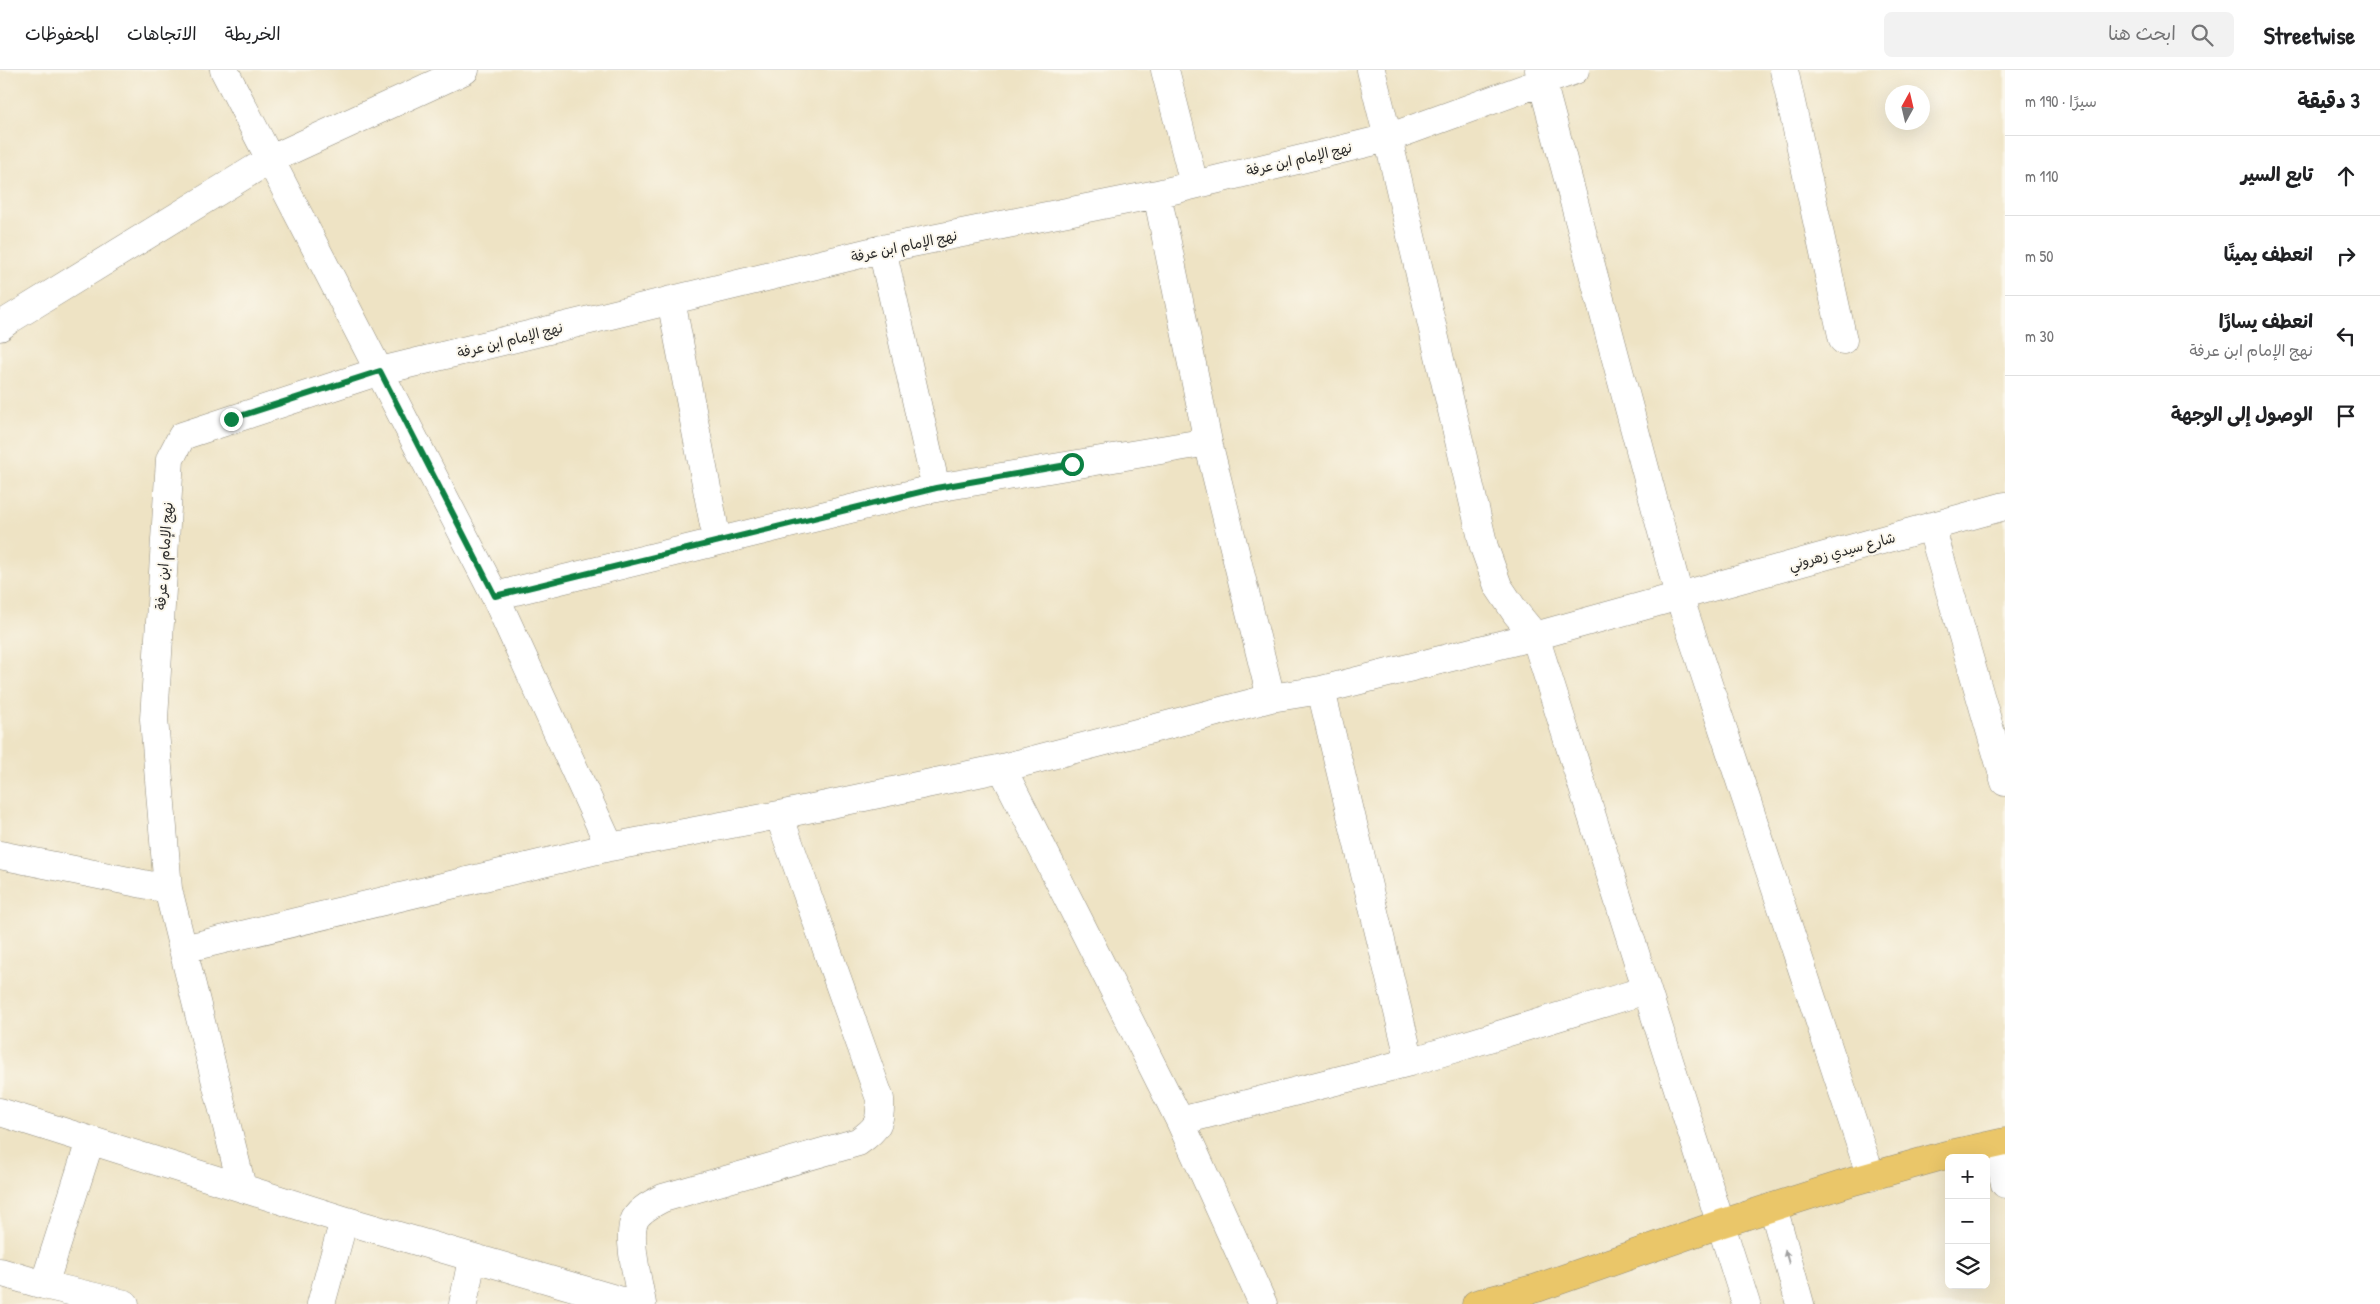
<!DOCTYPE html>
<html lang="ar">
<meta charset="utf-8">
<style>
body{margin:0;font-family:"Patrick Hand","Playpen Sans Arabic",sans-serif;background:#f2f2f2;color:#202124;direction:rtl}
.controls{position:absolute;right:15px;bottom:15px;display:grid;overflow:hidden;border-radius:8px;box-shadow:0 5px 20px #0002}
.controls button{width:45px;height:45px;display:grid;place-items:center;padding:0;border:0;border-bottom:1px solid #e0e0e0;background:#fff;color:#202124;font:25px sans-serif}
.compass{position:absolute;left:1885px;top:15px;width:45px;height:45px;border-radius:50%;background:#fff;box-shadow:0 5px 20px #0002;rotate:8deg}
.stop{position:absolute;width:15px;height:15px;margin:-11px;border:4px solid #0b8043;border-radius:50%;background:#fff}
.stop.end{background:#0b8043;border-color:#fff;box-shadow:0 1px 5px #0008}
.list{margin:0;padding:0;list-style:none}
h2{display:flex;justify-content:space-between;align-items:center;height:65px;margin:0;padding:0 20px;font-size:21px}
h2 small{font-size:16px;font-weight:400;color:#757577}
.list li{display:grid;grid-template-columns:32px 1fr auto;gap:15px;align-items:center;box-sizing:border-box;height:80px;padding:0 20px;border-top:1px solid #e0e0e0}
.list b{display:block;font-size:19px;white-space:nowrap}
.list p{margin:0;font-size:16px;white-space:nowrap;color:#757577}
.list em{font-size:16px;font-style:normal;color:#757577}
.icon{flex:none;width:28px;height:28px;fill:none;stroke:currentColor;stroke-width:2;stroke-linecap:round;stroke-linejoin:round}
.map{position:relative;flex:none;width:2005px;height:1234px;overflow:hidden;direction:ltr}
header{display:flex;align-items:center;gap:30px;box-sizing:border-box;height:70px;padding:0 25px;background:#fff;border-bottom:1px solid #e0e0e0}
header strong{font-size:24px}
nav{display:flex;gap:28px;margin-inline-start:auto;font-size:18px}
.search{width:350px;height:45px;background:#f2f2f2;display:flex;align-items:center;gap:12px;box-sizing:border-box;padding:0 18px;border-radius:8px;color:#757577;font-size:19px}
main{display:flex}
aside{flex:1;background:#fff}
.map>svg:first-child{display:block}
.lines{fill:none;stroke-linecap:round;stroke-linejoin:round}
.minor-casing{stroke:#8c8778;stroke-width:29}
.major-casing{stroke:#8c8778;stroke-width:29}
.minor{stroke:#fff;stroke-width:28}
.major{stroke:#eac669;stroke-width:28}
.oneway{fill:#a0a0a0}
.route{stroke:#0b8043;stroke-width:6}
.labels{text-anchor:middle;stroke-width:4;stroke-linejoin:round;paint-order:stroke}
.street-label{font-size:14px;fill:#2b2b2b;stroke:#fbf7ec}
</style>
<header>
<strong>Streetwise</strong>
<div class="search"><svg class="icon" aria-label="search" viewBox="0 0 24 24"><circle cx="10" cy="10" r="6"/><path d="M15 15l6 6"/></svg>ابحث هنا</div>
<nav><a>الخريطة</a><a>الاتجاهات</a><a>المحفوظات</a></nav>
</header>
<main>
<aside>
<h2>3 دقيقة<small>سيرًا · 190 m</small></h2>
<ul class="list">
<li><svg class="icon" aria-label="ahead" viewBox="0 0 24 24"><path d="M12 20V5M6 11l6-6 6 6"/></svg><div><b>تابع السير</b></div><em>110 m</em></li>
<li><svg class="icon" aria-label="right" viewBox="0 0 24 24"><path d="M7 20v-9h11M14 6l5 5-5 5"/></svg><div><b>انعطف يمينًا</b></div><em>50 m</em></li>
<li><svg class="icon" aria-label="left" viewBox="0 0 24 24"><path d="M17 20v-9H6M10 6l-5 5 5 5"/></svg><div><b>انعطف يسارًا</b><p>نهج الإمام ابن عرفة</p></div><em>30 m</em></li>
<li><svg class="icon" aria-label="arrive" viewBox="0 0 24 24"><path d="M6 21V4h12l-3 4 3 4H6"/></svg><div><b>الوصول إلى الوجهة</b></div></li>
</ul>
</aside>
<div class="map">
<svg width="2005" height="1234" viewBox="0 0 2005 1234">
<rect width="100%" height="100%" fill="#fbf7ec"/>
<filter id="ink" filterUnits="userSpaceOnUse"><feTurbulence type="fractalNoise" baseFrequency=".02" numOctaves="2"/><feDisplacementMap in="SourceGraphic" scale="10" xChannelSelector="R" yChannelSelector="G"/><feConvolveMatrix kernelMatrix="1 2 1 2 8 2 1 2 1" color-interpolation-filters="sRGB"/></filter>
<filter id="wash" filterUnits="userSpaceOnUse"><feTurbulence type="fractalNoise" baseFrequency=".0096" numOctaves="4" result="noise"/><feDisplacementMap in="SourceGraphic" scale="20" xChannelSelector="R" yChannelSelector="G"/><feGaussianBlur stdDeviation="1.12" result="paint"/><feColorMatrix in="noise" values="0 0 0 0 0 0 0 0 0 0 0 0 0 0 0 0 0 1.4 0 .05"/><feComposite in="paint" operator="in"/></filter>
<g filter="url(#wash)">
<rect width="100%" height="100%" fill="#eee3c4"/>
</g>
<g filter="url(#ink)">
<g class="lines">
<defs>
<path id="minor" d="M224 0 495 526 610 777
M1165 0 1194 114
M1539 0 1679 526 1871 1107
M1575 0 1388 68 1484 477 1498 516 1516 543 1535 566 2005 436
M1784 0 1843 270
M1157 124 1208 372 1271 628
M882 179 936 418
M671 230 717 471
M0 257 9 250 269 90 465 0
M1931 456 2005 712
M495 526 936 418 1208 372
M1321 620 1410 992
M1002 698 1180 1051 1263 1234
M0 785 168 819 154 649 170 389 182 366 380 301 882 179 1157 124 1388 68 1371 0
M168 819 242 1117
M183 879 610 777 779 745 1002 698 1271 628 1321 620 1535 566 1746 1234
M0 1042 344 1150 632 1234
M1180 1051 1410 992 1646 920
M1997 1075 2005 1114
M1773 1137 1800 1234
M0 1202 44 1215 125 1234
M44 1215 90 1071
M321 1234 344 1150
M463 1234 472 1189
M642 1234C639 1214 626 1167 635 1149 641 1139 653 1133 663 1128L858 1072C878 1058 881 1053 880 1029L779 745"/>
<path id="major" d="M1476 1234 1537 1218 1720 1154 1854 1111 1946 1085 2005 1072"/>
</defs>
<use href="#minor" class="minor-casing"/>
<use href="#major" class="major-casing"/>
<use href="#minor" class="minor"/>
<use href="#major" class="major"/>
</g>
<defs><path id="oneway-solid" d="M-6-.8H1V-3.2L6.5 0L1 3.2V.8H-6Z" transform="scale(1.25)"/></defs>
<use class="oneway" href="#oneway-solid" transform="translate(1787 1187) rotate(-106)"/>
</g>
<g class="lines" filter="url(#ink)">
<path class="route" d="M231 349 380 301 495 526 936 418 1072 394"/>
</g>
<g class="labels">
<g class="street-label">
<text transform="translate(1299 89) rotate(-13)" y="5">نهج الإمام ابن عرفة</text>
<text transform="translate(904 176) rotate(-12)" y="5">نهج الإمام ابن عرفة</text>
<text transform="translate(510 270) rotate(-14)" y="5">نهج الإمام ابن عرفة</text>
<text transform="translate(1842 481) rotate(-15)" y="5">شارع سيدي زهروني</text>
<text transform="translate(164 486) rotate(-86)" y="5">نهج الإمام ابن عرفة</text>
</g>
</g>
</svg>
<div class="controls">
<button>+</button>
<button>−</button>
<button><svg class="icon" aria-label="layers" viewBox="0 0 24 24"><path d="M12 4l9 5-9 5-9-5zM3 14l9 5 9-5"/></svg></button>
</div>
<svg class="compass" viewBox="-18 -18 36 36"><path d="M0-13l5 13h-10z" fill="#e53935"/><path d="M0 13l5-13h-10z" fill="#757577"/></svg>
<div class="stop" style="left:1072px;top:394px"></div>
<div class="stop end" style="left:231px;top:349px"></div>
</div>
</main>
